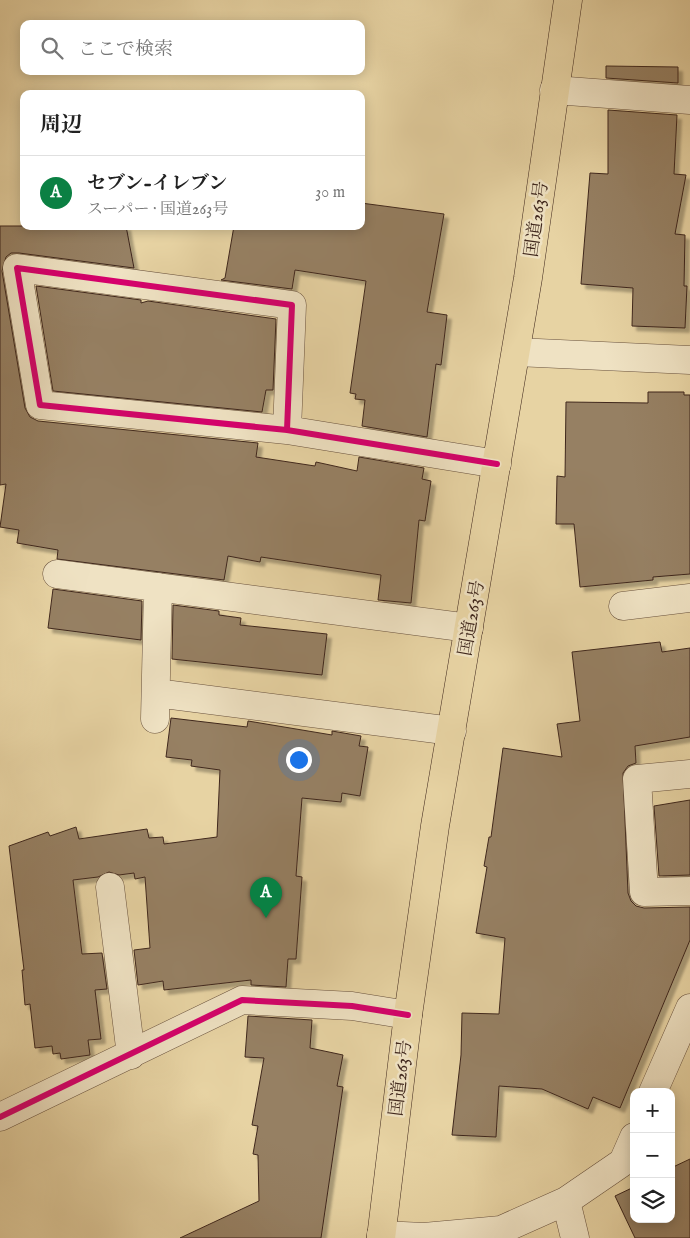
<!DOCTYPE html>
<html lang="ja">
<meta charset="utf-8">
<style>
body{margin:0;font-family:"IM FELL English","Noto Serif JP",serif;background:#f2f2f2;color:#222}
.controls{position:absolute;right:15px;bottom:15px;display:grid;overflow:hidden;border-radius:10px;box-shadow:0 2px 12px #0003}
.controls button{width:45px;height:45px;display:grid;place-items:center;padding:0;border:0;border-bottom:1px solid #e0e0e0;background:#fff;color:#222;font:25px sans-serif}
.you{position:absolute;left:298px;top:759px;width:18px;height:18px;margin:-12px;border:4px solid #fff;border-radius:50%;background:#1a73e8;box-shadow:0 0 0 8px #1a73e833}
.badge{display:grid;place-items:center;width:32px;height:32px;border-radius:50%;background:#0b8043;color:#fff;font-size:16px;font-weight:700}
.pin{position:absolute;translate:-50% -41px;filter:drop-shadow(0 1px 2px #0008)}
.pin::after{content:'';position:absolute;top:26px;width:18px;height:15px;background:inherit;clip-path:polygon(0 0,100% 0,50% 100%)}
.list{margin:0;padding:0;list-style:none}
h2{display:flex;justify-content:space-between;align-items:center;height:65px;margin:0;padding:0 20px;font-size:21px}
h2 small{font-size:16px;font-weight:400;color:#767676}
.list li{display:grid;grid-template-columns:32px 1fr auto;gap:15px;align-items:center;box-sizing:border-box;height:75px;padding:0 20px;border-top:1px solid #e0e0e0}
.list b{display:block;font-size:19px;white-space:nowrap}
.list p{margin:0;font-size:16px;white-space:nowrap;color:#767676}
.list em{font-size:16px;font-style:normal;color:#767676}
.icon{flex:none;width:28px;height:28px;fill:none;stroke:currentColor;stroke-width:2;stroke-linecap:round;stroke-linejoin:round}
.map{position:relative;flex:none;width:690px;height:1238px;overflow:hidden}
.search{position:absolute;background:#fff;box-shadow:0 2px 12px #0003;left:20px;top:20px;width:345px;height:55px;display:flex;align-items:center;gap:12px;box-sizing:border-box;padding:0 18px;border-radius:10px;color:#767676;font-size:19px}
.panel{position:absolute;background:#fff;box-shadow:0 2px 12px #0003;left:20px;top:90px;width:345px;height:140px;border-radius:10px}
.map>svg:first-child{display:block}
.building{fill:#968063;stroke:#3f271d;filter:url(#shadow)}
.lines{fill:none;stroke-linecap:round;stroke-linejoin:round}
.street-casing{stroke:#69523e;stroke-width:29}
.highway-casing{stroke:#3f271d;stroke-width:29}
.street{stroke:#efe2c3;stroke-width:28}
.highway{stroke:#e7d3a3;stroke-width:28}
.cycleway-casing{stroke:#efe2c3;stroke-width:9}
.cycleway{stroke:#d6006c;stroke-width:6}
.labels{text-anchor:middle;stroke-width:5;stroke-linejoin:round;paint-order:stroke}
.street-label{font-size:18px;fill:#3f271d;stroke:#efe2c3}
</style>
<div class="map">
<svg width="690" height="1238" viewBox="0 0 690 1238">
<defs>
<filter id="shadow"><feDropShadow dx="4.5" dy="4.5" stdDeviation="1" flood-color="#0004"/></filter>
</defs>
<rect width="100%" height="100%" fill="#e7d3a3"/>
<filter id="stains"><feTurbulence type="fractalNoise" baseFrequency=".004" numOctaves="4"/><feColorMatrix values="0 0 0 0 .2 0 0 0 0 .09 0 0 0 0 .02 0 0 0 .5 -.17"/></filter>
<radialGradient id="worn" r=".72"><stop offset=".6" stop-color="#630" stop-opacity="0"/><stop offset="1" stop-color="#630" stop-opacity=".3"/></radialGradient>
<path class="building" d="M606 66 678 67V83L606 78Z
M608 110 677 115 674 174 686 175 675 234 685 235 684 286H687L685 328 632 326 633 288 581 284 590 173 608 174Z
M361 203 444 214 427 312 447 315 441 365 436 364 427 437 362 426 365 400 355 399 356 394 350 393 366 281 295 270 292 289 221 280 225 278 234 226H361Z
M0 226H126L134 268 19 253H11L6 257 2 271 25 408 30 417 38 421 258 443 256 457 315 466 316 462 357 471 359 457 424 468 422 479 431 481 425 521 419 520 411 603 378 600 381 575 261 557 260 562 228 556 224 580 57 559 58 550 17 543 19 530 0 527 6 484 0 485Z
M36 286 141 300V303L148 301 276 319 273 390H266L262 412 53 391Z
M648 392H684V395H690V574L653 577V580L580 587 574 524H556L557 476 565 477 566 402 648 403Z
M53 589 142 601 141 640 48 628Z
M173 605 219 611V615L241 618 240 625 327 634 322 675 172 659Z
M660 642 662 652 690 648V737L635 746 636 763 628 766 623 773 628 893 631 901 636 906 644 908 690 907V940L620 1108 593 1097 588 1109 542 1089 499 1086 496 1137 452 1135 461 1055 462 1013 499 1014 505 938 476 933 487 867 484 866 489 837H491L503 748 562 757 557 724 580 721 572 652Z
M171 718 247 727 248 721 332 735V731L361 736 359 746 368 747 360 796 342 793 341 802 302 798 296 876 302 877 296 959H288L286 987 251 985V980L164 990 163 981 138 985 134 950 150 948 145 877 135 879 134 873 119 875 109 872 98 877 73 880 82 954 102 953 107 989 95 990 101 1039 88 1040 90 1055 61 1059 60 1053 53 1054 52 1046 35 1048 30 1004 25 1005 22 970H24L9 846 48 832 50 836 76 827 79 839 147 829 149 838 163 837 164 844 217 837 220 770 191 766 192 760 166 757Z
M690 800V875L659 876 654 806Z
M248 1016 312 1020 310 1048 343 1055 337 1086 343 1087 321 1238H180L259 1201 258 1155 253 1154 258 1126 252 1125 264 1058 245 1057Z
M690 1159V1238H635L615 1196 634 1187V1219H671V1168Z"/>
<g class="lines">
<defs>
<path id="street" d="M554 90 690 100
M516 352 690 360
M287 430 292 305 17 268 40 405 287 430 497 464
M57 574 469 628
M623 606 690 598
M156 693 452 731
M155 719 158 587
M690 774 637 779 644 892 690 891
M110 887 131 1055
M653 1092 690 1008
M0 1117 242 1000 352 1006 408 1015
M566 1201 575 1238
M381 1235 424 1237 501 1230 566 1201 623 1162 634 1137"/>
<path id="highway" d="M381 1238 408 1015 435 826 528 278 568 0"/>
</defs>
<use href="#street" class="street-casing"/>
<use href="#highway" class="highway-casing"/>
<use href="#street" class="street"/>
<use href="#highway" class="highway"/>
<defs>
<path id="cycleway" d="M287 430 292 305 17 268 40 405 287 430 497 464
M0 1117 242 1000 352 1006 408 1015"/>
</defs>
<use href="#cycleway" class="cycleway-casing"/>
<use href="#cycleway" class="cycleway"/>
</g>
<g class="labels">
<g class="street-label">
<text transform="translate(536 219) rotate(-82)" y="6">国道263号</text>
<text transform="translate(471 618) rotate(-80)" y="6">国道263号</text>
<text transform="translate(400 1078) rotate(-83)" y="6">国道263号</text>
</g>
</g>
<rect width="100%" height="100%" filter="url(#stains)"/>
<rect width="100%" height="100%" fill="url(#worn)"/>
</svg>
<div class="controls">
<button>+</button>
<button>−</button>
<button><svg class="icon" aria-label="layers" viewBox="0 0 24 24"><path d="M12 4l9 5-9 5-9-5zM3 14l9 5 9-5"/></svg></button>
</div>
<div class="you"></div>
<div class="pin badge" style="left:266px;top:918px">A</div>
<div class="search"><svg class="icon" aria-label="search" viewBox="0 0 24 24"><circle cx="10" cy="10" r="6"/><path d="M15 15l6 6"/></svg>ここで検索</div>
<section class="panel">
<h2>周辺<small></small></h2>
<ul class="list">
<li><span class="badge">A</span><div><b>セブン-イレブン</b><p>スーパー · 国道263号</p></div><em>30 m</em></li>
</ul>
</section>
</div>
